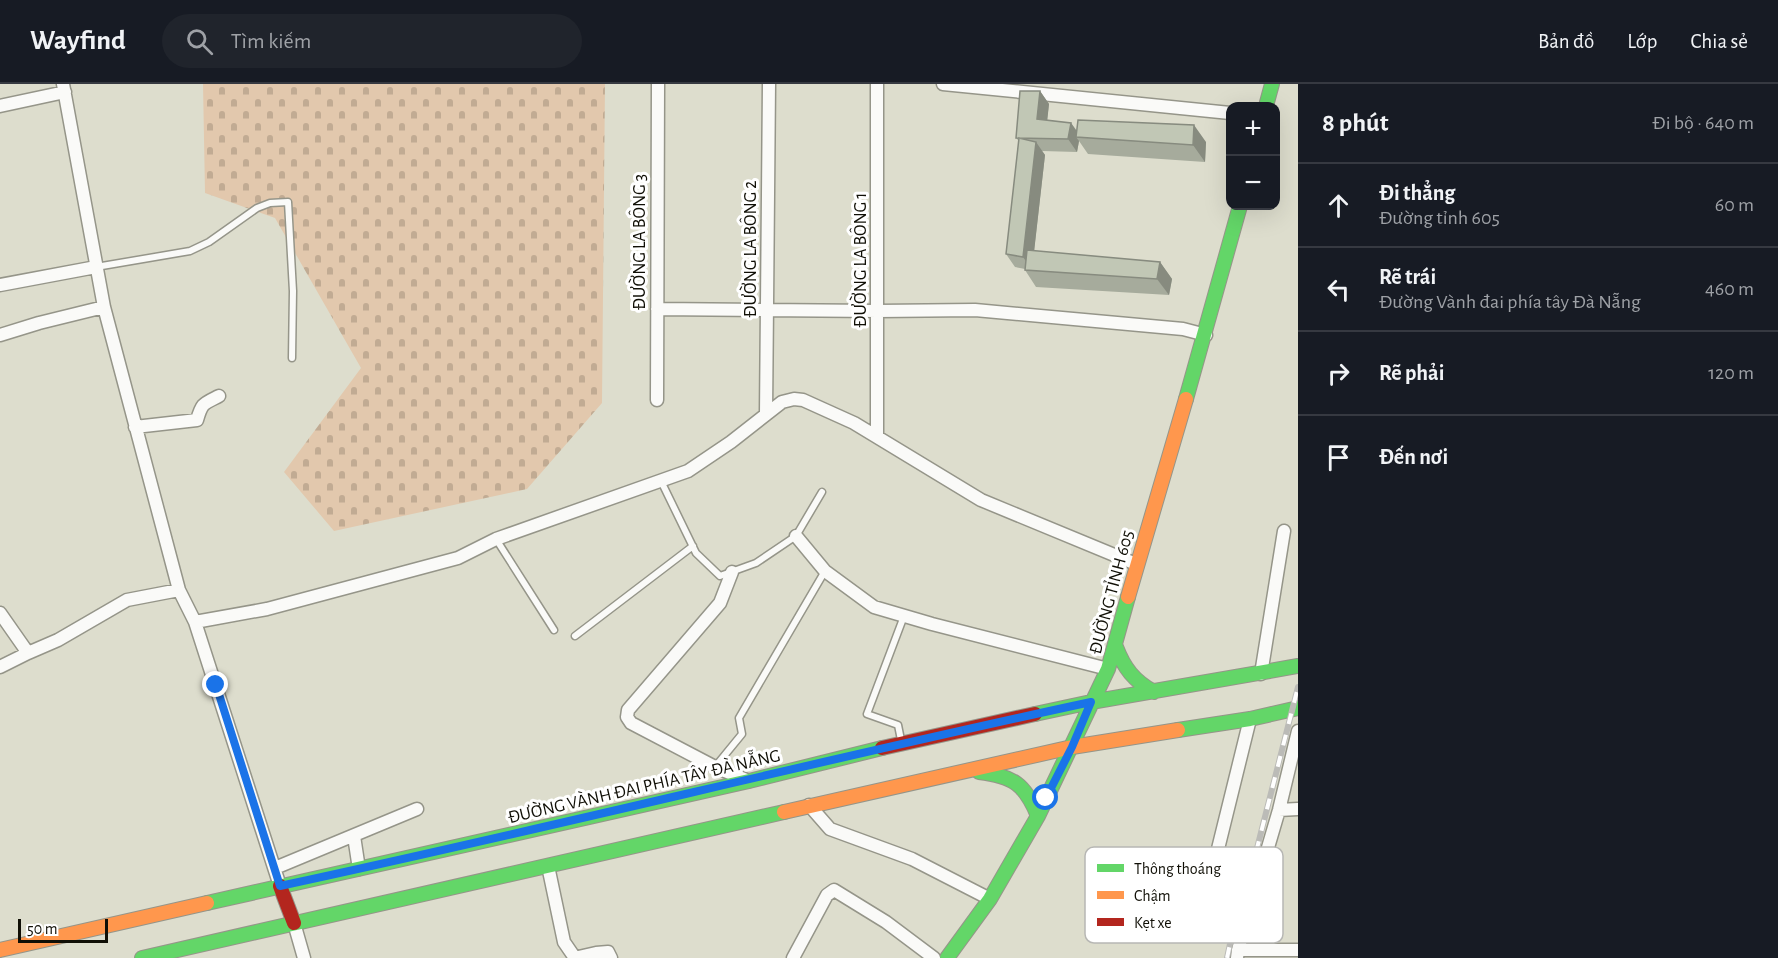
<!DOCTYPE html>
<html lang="vi">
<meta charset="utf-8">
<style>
body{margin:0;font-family:"Alegreya Sans",sans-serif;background:#20242c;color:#f1f3f6}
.controls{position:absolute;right:18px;top:18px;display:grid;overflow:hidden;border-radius:12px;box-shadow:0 6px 24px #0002}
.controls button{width:54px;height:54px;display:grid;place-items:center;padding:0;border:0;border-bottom:2px solid #363941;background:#171b24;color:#f1f3f6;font:30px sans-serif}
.scale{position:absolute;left:18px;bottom:15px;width:90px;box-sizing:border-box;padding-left:6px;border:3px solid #100f06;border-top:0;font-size:16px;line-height:21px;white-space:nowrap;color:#100f06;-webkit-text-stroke:4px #fff;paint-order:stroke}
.stop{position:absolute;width:18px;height:18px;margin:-14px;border:4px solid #1a73e8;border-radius:50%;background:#fff}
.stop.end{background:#1a73e8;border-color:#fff;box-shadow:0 2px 6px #0008}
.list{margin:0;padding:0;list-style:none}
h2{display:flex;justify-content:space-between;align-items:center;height:78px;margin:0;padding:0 24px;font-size:26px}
h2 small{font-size:20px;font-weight:400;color:#9ea1a6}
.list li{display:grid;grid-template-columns:39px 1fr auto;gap:18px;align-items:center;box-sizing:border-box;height:84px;padding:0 24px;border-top:2px solid #363941}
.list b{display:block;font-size:22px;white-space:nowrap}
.list p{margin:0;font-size:20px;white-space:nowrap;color:#9ea1a6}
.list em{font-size:20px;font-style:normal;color:#9ea1a6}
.icon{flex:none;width:33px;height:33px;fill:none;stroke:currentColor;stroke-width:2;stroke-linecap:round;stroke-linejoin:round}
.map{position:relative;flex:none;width:1298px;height:874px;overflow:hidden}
header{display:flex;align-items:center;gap:36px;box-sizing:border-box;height:84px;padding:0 30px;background:#171b24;border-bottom:2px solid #363941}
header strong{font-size:28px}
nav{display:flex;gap:33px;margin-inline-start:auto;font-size:21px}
.search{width:420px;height:54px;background:#20242c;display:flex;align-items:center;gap:15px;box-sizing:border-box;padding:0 21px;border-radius:33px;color:#9ea1a6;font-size:22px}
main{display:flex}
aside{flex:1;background:#171b24}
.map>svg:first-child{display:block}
.cemetery{fill:url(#cemetery-stones)}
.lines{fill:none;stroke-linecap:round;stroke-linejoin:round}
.lane-casing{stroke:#959589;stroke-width:9}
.street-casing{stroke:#959589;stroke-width:15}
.fast-casing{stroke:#959589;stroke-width:16}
.slow-casing{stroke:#959589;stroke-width:16}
.jam-casing{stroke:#959589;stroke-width:16}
.lane{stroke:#fafaf8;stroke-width:6}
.street{stroke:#fafaf8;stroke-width:12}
.fast{stroke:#63d668;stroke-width:14}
.slow{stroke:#ff974d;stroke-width:14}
.jam{stroke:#b3261e;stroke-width:14}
.rail-casing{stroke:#bbbbb7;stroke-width:6}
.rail{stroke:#fff;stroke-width:4;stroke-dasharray:11;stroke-linecap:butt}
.wall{fill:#a6ab9c}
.shaded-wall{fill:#878b7f}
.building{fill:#c1c7b5;stroke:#878b7f;stroke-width:1.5}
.route{stroke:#1a73e8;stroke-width:8}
.labels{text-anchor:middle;stroke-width:6;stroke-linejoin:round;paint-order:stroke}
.street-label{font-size:18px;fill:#100f06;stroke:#fff}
.key{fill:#fff;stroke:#b7b7b4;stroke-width:1.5}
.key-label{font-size:16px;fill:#100f06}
</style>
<header>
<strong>Wayfind</strong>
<div class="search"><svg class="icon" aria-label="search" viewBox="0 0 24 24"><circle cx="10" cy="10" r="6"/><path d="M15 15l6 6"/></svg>Tìm kiếm</div>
<nav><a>Bản đồ</a><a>Lớp</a><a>Chia sẻ</a></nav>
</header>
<main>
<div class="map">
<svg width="1298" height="874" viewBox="0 0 1298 874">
<defs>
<pattern id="cemetery-stones" width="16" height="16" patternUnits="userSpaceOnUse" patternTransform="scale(1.5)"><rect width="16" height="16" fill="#e2c8ad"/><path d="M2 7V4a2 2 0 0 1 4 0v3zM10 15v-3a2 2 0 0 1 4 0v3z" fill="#c1ab93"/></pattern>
</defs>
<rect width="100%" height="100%" fill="#ddddcd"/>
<path class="cemetery" d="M203 0H605L602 319 527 405 334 447 284 388 361 284 275 134 205 109Z"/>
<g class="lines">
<defs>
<path id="lane" d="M96 183 190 167 209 158 257 124 270 119 288 118 293 207 292 274
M661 397 696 469 720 492 756 479 796 452 822 408
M496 455 554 546
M575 552 693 462
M901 656 898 641 867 630 904 532
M715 683 742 650 739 634 825 487"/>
<path id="street" d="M63 0 104 223 179 506 195 538 280 802
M943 0 1230 29
M0 22 65 8
M0 201 96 183
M657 225 878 227 975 226 1183 245 1206 251
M0 251 39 239 104 223
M657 316 658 0
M766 330 769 0
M135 343 197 336C202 319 203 320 219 312
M877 353V0
M796 452 825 487 874 523 932 540 1108 585
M732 488 720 519 628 626 627 633 631 639 715 683 749 697
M0 529 28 569 58 556 127 516 179 506
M195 538 267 525 458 474 496 455 688 387 731 358 782 318 794 315 803 316 854 339 981 416 1136 480
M0 583 28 569
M1261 590 1284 447
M809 721 830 745 912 775 990 815
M1279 726 1298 725
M354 752 359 785
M1216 773 1250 635
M548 782 564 858 575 874
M275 784 417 725
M294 839 304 874
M1238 866H1298
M574 874 596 869 608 868 611 874
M793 874 827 811 834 806 886 838 934 874
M1237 874 1238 866 1279 726 1298 647"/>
<path id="fast" d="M1266 22 1272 0
M1186 315 1240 122
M1116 563C1124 584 1134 597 1154 608
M1035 630 1091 618 1298 582
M1178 646 1250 635 1298 624
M979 688C1013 692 1025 700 1038 732
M207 819 749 697 882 664
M142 874 784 728
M947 874 990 815 1038 732 1108 585 1128 513"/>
<path id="slow" d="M1128 513 1186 315
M784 728 1072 663 1178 646
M0 866 207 819"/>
<path id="jam" d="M882 664 1035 630
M280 802 294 839"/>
</defs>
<use href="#lane" class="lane-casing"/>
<use href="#street" class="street-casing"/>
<use href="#fast" class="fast-casing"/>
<use href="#slow" class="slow-casing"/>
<use href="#jam" class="jam-casing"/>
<use href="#lane" class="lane"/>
<use href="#street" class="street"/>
<use href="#fast" class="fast"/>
<use href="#slow" class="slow"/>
<use href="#jam" class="jam"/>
<defs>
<path id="rail" d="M1227 874 1233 846 1253 780 1298 603"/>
</defs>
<use href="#rail" class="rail-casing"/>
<use href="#rail" class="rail"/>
</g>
<path class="wall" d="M1040 7 1049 20 1047 36 1071 39 1077 47 1206 58 1205 78 1088 70 1079 57 1077 68 1042 67 1045 71 1034 167 1160 178 1172 195 1169 211 1036 203 1025 186V185L1015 183 1006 170 1019 57 1016 54Z"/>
<path class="shaded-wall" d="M1040 7 1049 20 1046 48 1037 35Z
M1071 39 1080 52 1076 53 1079 57 1077 68 1068 55Z
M1194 41 1206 58 1205 78 1193 61Z
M1036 58 1045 71 1032 186 1023 173Z
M1160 178 1172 195 1169 211 1157 195Z"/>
<path class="building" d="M1020 7H1040L1037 35 1071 39 1068 55 1016 54Z
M1078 36 1194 41 1193 61 1076 53Z
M1019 54 1036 58 1023 173 1006 170Z
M1027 166 1160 178 1157 195 1025 186Z"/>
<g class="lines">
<path class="route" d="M216 601 280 802C551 744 820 676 1091 618L1072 663 1046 714"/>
</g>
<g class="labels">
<g class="street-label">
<text transform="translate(639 158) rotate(-90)" y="6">ĐƯỜNG LA BÔNG 3</text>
<text transform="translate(750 165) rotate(-90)" y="6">ĐƯỜNG LA BÔNG 2</text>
<text transform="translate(860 176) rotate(-90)" y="6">ĐƯỜNG LA BÔNG 1</text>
<text transform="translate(1111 508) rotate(-75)" y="6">ĐƯỜNG TỈNH 605</text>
<text transform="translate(644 702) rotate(-13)" y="6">ĐƯỜNG VÀNH ĐAI PHÍA TÂY ĐÀ NẴNG</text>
</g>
</g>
<rect x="1085" y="763" width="198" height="96" rx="9" class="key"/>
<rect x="1097" y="780" width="27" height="8" fill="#63d668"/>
<rect x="1097" y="807" width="27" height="8" fill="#ff974d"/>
<rect x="1097" y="834" width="27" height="8" fill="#b3261e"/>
<g class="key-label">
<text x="1134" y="790">Thông thoáng</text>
<text x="1134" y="817">Chậm</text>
<text x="1134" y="844">Kẹt xe</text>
</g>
</svg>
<div class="controls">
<button>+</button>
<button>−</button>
</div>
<div class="scale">50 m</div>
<div class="stop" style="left:1046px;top:714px"></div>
<div class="stop end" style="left:216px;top:601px"></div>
</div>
<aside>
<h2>8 phút<small>Đi bộ · 640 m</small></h2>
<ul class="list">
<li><svg class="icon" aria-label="ahead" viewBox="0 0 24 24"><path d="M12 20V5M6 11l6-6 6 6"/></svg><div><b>Đi thẳng</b><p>Đường tỉnh 605</p></div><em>60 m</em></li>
<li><svg class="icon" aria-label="left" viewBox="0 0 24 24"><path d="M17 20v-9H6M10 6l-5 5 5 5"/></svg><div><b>Rẽ trái</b><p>Đường Vành đai phía tây Đà Nẵng</p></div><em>460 m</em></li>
<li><svg class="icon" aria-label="right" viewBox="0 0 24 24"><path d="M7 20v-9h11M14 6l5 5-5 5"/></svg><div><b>Rẽ phải</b></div><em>120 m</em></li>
<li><svg class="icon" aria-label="arrive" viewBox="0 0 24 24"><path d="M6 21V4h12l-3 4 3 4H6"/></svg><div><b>Đến nơi</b></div></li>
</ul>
</aside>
</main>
